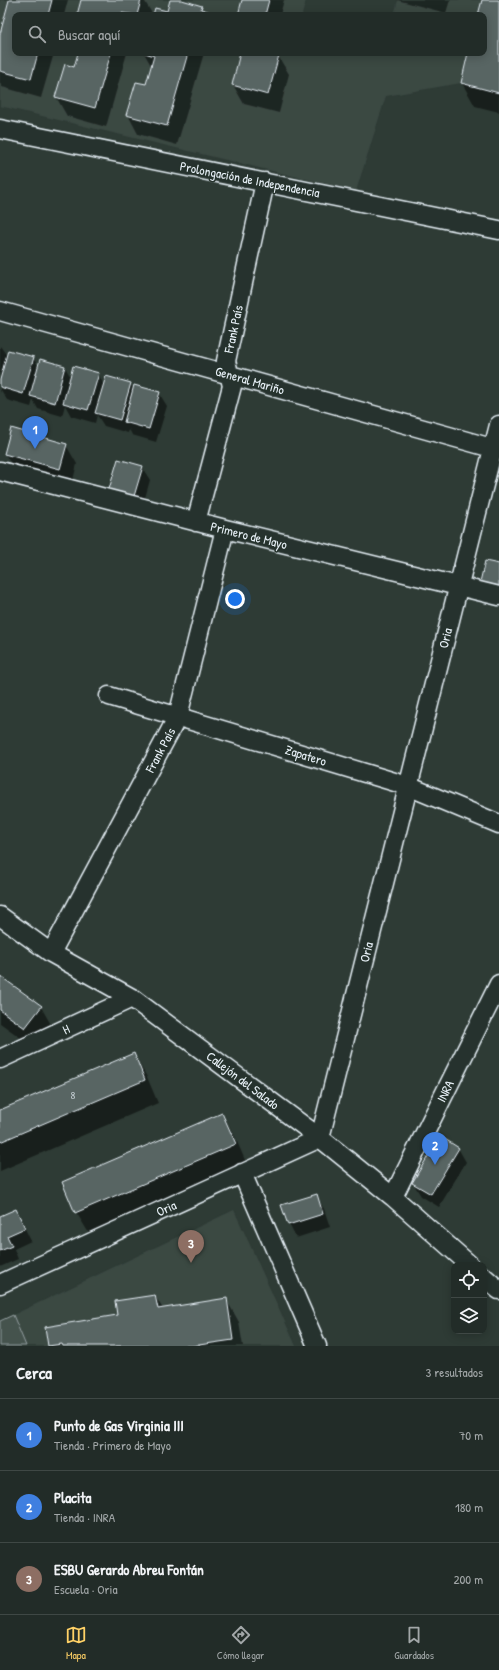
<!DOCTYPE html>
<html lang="es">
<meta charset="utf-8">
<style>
body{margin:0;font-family:"Patrick Hand",sans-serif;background:#2e3834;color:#f1f3f6}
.controls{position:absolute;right:12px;bottom:12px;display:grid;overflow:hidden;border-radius:8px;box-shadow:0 2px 10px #0003}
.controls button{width:36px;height:36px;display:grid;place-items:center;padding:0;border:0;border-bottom:1px solid #3f4845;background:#222c28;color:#f1f3f6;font:20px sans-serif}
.you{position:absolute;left:235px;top:599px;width:14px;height:14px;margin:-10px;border:3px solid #fff;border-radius:50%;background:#1a73e8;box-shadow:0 0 0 6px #1a73e833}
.badge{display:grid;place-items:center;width:26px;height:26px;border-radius:50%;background:#ffd166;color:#fff;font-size:13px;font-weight:700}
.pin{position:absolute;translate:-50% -33px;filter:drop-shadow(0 1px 2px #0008)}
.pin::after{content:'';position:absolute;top:21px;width:14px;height:12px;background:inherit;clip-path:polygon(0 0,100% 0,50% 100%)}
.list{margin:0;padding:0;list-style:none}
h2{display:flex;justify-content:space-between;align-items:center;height:52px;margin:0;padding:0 16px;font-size:17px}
h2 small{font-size:13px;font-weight:400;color:#a2a7a8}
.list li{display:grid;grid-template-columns:26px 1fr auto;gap:12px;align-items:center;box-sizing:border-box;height:72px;padding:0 16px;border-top:1px solid #3f4845}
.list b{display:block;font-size:15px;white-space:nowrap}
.list p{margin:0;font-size:13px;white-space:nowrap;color:#a2a7a8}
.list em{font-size:13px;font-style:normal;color:#a2a7a8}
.icon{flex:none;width:22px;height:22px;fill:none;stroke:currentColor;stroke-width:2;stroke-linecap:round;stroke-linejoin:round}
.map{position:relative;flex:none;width:499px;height:1346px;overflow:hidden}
.search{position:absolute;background:#222c28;box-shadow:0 2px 10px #0003;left:12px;right:12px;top:12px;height:44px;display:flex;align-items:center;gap:10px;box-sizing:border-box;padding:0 14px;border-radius:8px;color:#a2a7a8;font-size:15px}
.sheet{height:268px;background:#222c28}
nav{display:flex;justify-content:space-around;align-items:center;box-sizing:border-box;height:56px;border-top:1px solid #3f4845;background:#222c28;font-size:11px;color:#a2a7a8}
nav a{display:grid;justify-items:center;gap:2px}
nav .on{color:#ffd166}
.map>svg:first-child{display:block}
.built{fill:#3b4843}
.green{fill:#45524e;stroke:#96a2a3}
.shadow{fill:#0007}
.building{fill:#596563;stroke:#e8f1f8}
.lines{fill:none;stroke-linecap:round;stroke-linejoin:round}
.minor-casing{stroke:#e8f1f8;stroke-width:21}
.minor{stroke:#26332d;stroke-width:18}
.labels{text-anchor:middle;stroke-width:3;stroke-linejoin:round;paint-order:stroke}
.number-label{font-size:11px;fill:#c4ced3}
.street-label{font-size:13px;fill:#e8f1f8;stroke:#26332d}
</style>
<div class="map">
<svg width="499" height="1346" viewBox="0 0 499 1346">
<rect width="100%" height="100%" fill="#2e3b35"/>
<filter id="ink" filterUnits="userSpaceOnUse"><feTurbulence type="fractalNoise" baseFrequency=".025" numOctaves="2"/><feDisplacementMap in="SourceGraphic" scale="8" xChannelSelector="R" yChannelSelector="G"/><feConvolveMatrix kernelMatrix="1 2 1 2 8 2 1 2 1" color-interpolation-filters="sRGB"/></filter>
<g filter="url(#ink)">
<path class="built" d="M0 0H306L302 15H15V53H468L461 83 386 96 356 191 0 106Z
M398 0H482L478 15H394Z
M234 1210 296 1346H26L13 1315Z"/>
<path class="green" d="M13 1315 26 1346H0V1321Z"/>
<path class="shadow" d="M10 0H68L64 15H15V53H54L41 98 2 87 0 83V37Z
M82 0H144L153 15H78Z
M243 0H284L280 15H239Z
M397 0H450L446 13Z
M483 0H499V112L475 106 462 83 469 53H484V15H479Z
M79 53H127L106 127 67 116 56 97 75 68Z
M144 53H204L177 145 138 134 128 115 146 86 152 67Z
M241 53H270L278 56 289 74 279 113 244 104 233 85Z
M0 346 8 357 33 358 39 367 41 360 65 367 71 378 98 374 104 385 130 384 134 390 159 393 167 406 156 442 132 435 129 429 128 433 104 426 97 415 95 423 71 416 65 405 62 416 38 409 33 400 31 407 7 400 1 390 0 393Z
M66 445 77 464 71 488 16 472 5 454Z
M142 467 150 480 140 516 116 509Z
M0 977 41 1007 54 1030 39 1051 0 1023Z
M133 1054 147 1077 158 1103 0 1171V1111Z
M222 1114 235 1137 248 1167 90 1235 76 1212Z
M458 1148 466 1162 439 1207 421 1196 413 1183Z
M316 1196 324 1209 330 1227 296 1238 289 1224Z
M16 1210 31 1241 14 1249 18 1259 0 1267V1217Z
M155 1296 163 1309 226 1299 239 1322 243 1346H49L46 1327 118 1316Z"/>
<path class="building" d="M9 0H52L48 15H15V53H38L31 79 0 71V34Z
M81 0H141L137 15 122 13V15H77Z
M170 0H182L202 6 201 9 214 13V15H153L155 8 167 11Z
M242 0H269L265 15H238Z
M482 0H499V93L461 83 468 53H484V15H478Z
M78 53H111L95 108 55 97 65 64 74 67Z
M145 53H188L167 126 126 115 136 82 146 84 154 56Z
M240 53 279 55 268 95 232 85Z
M8 350 34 357 23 394 0 387V380Z
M40 359 65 366 55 403 30 396Z
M73 366 99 373 88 410 63 403Z
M106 376 131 383 120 420 95 413Z
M134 385 160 392 149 429 124 422Z
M11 428 67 444 60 469 4 454Z
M118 459 143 466 132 503 107 496Z
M485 561 499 564V586L480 582Z
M0 976 42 1006 25 1028 0 1010Z
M134 1053 145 1080 0 1142V1110Z
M222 1113 236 1144 75 1213 62 1182Z
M440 1136 459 1148 431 1194 412 1183Z
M317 1194 323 1214 288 1225 281 1205Z
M16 1209 25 1228 7 1236 12 1246 0 1251V1216Z
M155 1295 158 1309 227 1298 233 1340 192 1346H63L62 1344 48 1346 45 1327 117 1315 115 1301Z"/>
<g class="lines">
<defs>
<path id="minor" d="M0 129 499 230
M0 311 499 450
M0 471 225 529 499 596
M196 522 232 386 226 361 265 182
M109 696 408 786 499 824
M0 916 51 953 132 998 320 1138 393 1197 470 1265
M51 953 178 716 225 529
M0 1059 132 998
M242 1173 317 1346
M393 1197 499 984
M484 1277 499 1290
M0 1284 320 1138 499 425"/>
</defs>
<use href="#minor" class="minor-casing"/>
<use href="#minor" class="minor"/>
</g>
</g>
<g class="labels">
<g class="number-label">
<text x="73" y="1099">8</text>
</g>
<g class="street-label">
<text transform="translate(250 179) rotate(11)" y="5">Prolongación de Independencia</text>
<text transform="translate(233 329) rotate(-78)" y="5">Frank País</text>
<text transform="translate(250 380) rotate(16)" y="5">General Mariño</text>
<text transform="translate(249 535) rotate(14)" y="5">Primero de Mayo</text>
<text transform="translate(445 638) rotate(-76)" y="5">Oria</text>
<text transform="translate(160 750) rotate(-62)" y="5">Frank País</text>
<text transform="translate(306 755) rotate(17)" y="5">Zapatero</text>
<text transform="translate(366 952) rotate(-76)" y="5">Oria</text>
<text transform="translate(66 1029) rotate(-25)" y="5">H</text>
<text transform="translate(243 1080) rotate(37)" y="5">Callejón del Salado</text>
<text transform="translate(445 1091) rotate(-64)" y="5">INRA</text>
<text transform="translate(166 1208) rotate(-25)" y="5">Oria</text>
</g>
</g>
</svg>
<div class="controls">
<button><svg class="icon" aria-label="locate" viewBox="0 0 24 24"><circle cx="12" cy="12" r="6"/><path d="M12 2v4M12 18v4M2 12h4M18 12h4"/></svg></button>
<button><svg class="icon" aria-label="layers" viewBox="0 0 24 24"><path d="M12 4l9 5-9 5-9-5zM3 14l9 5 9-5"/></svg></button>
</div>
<div class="you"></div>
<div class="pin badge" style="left:35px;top:449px;background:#3f7fe0">1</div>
<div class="pin badge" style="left:435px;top:1165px;background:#3f7fe0">2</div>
<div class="pin badge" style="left:191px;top:1263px;background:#8d6e63">3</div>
<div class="search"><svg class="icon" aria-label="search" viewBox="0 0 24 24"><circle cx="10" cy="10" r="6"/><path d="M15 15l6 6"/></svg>Buscar aquí</div>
</div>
<section class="sheet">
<h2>Cerca<small>3 resultados</small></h2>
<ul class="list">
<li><span class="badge" style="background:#3f7fe0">1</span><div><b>Punto de Gas Virginia III</b><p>Tienda · Primero de Mayo</p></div><em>70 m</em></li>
<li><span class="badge" style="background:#3f7fe0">2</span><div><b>Placita</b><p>Tienda · INRA</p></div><em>180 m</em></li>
<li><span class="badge" style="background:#8d6e63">3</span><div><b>ESBU Gerardo Abreu Fontán</b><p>Escuela · Oria</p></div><em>200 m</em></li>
</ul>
</section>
<nav>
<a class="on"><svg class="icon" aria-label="map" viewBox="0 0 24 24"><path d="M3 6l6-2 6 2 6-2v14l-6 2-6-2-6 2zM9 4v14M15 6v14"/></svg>Mapa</a>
<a><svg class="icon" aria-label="directions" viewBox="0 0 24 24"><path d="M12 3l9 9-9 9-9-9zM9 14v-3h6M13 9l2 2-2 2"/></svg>Cómo llegar</a>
<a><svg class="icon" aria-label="saved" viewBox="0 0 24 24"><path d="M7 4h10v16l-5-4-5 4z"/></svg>Guardados</a>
</nav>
